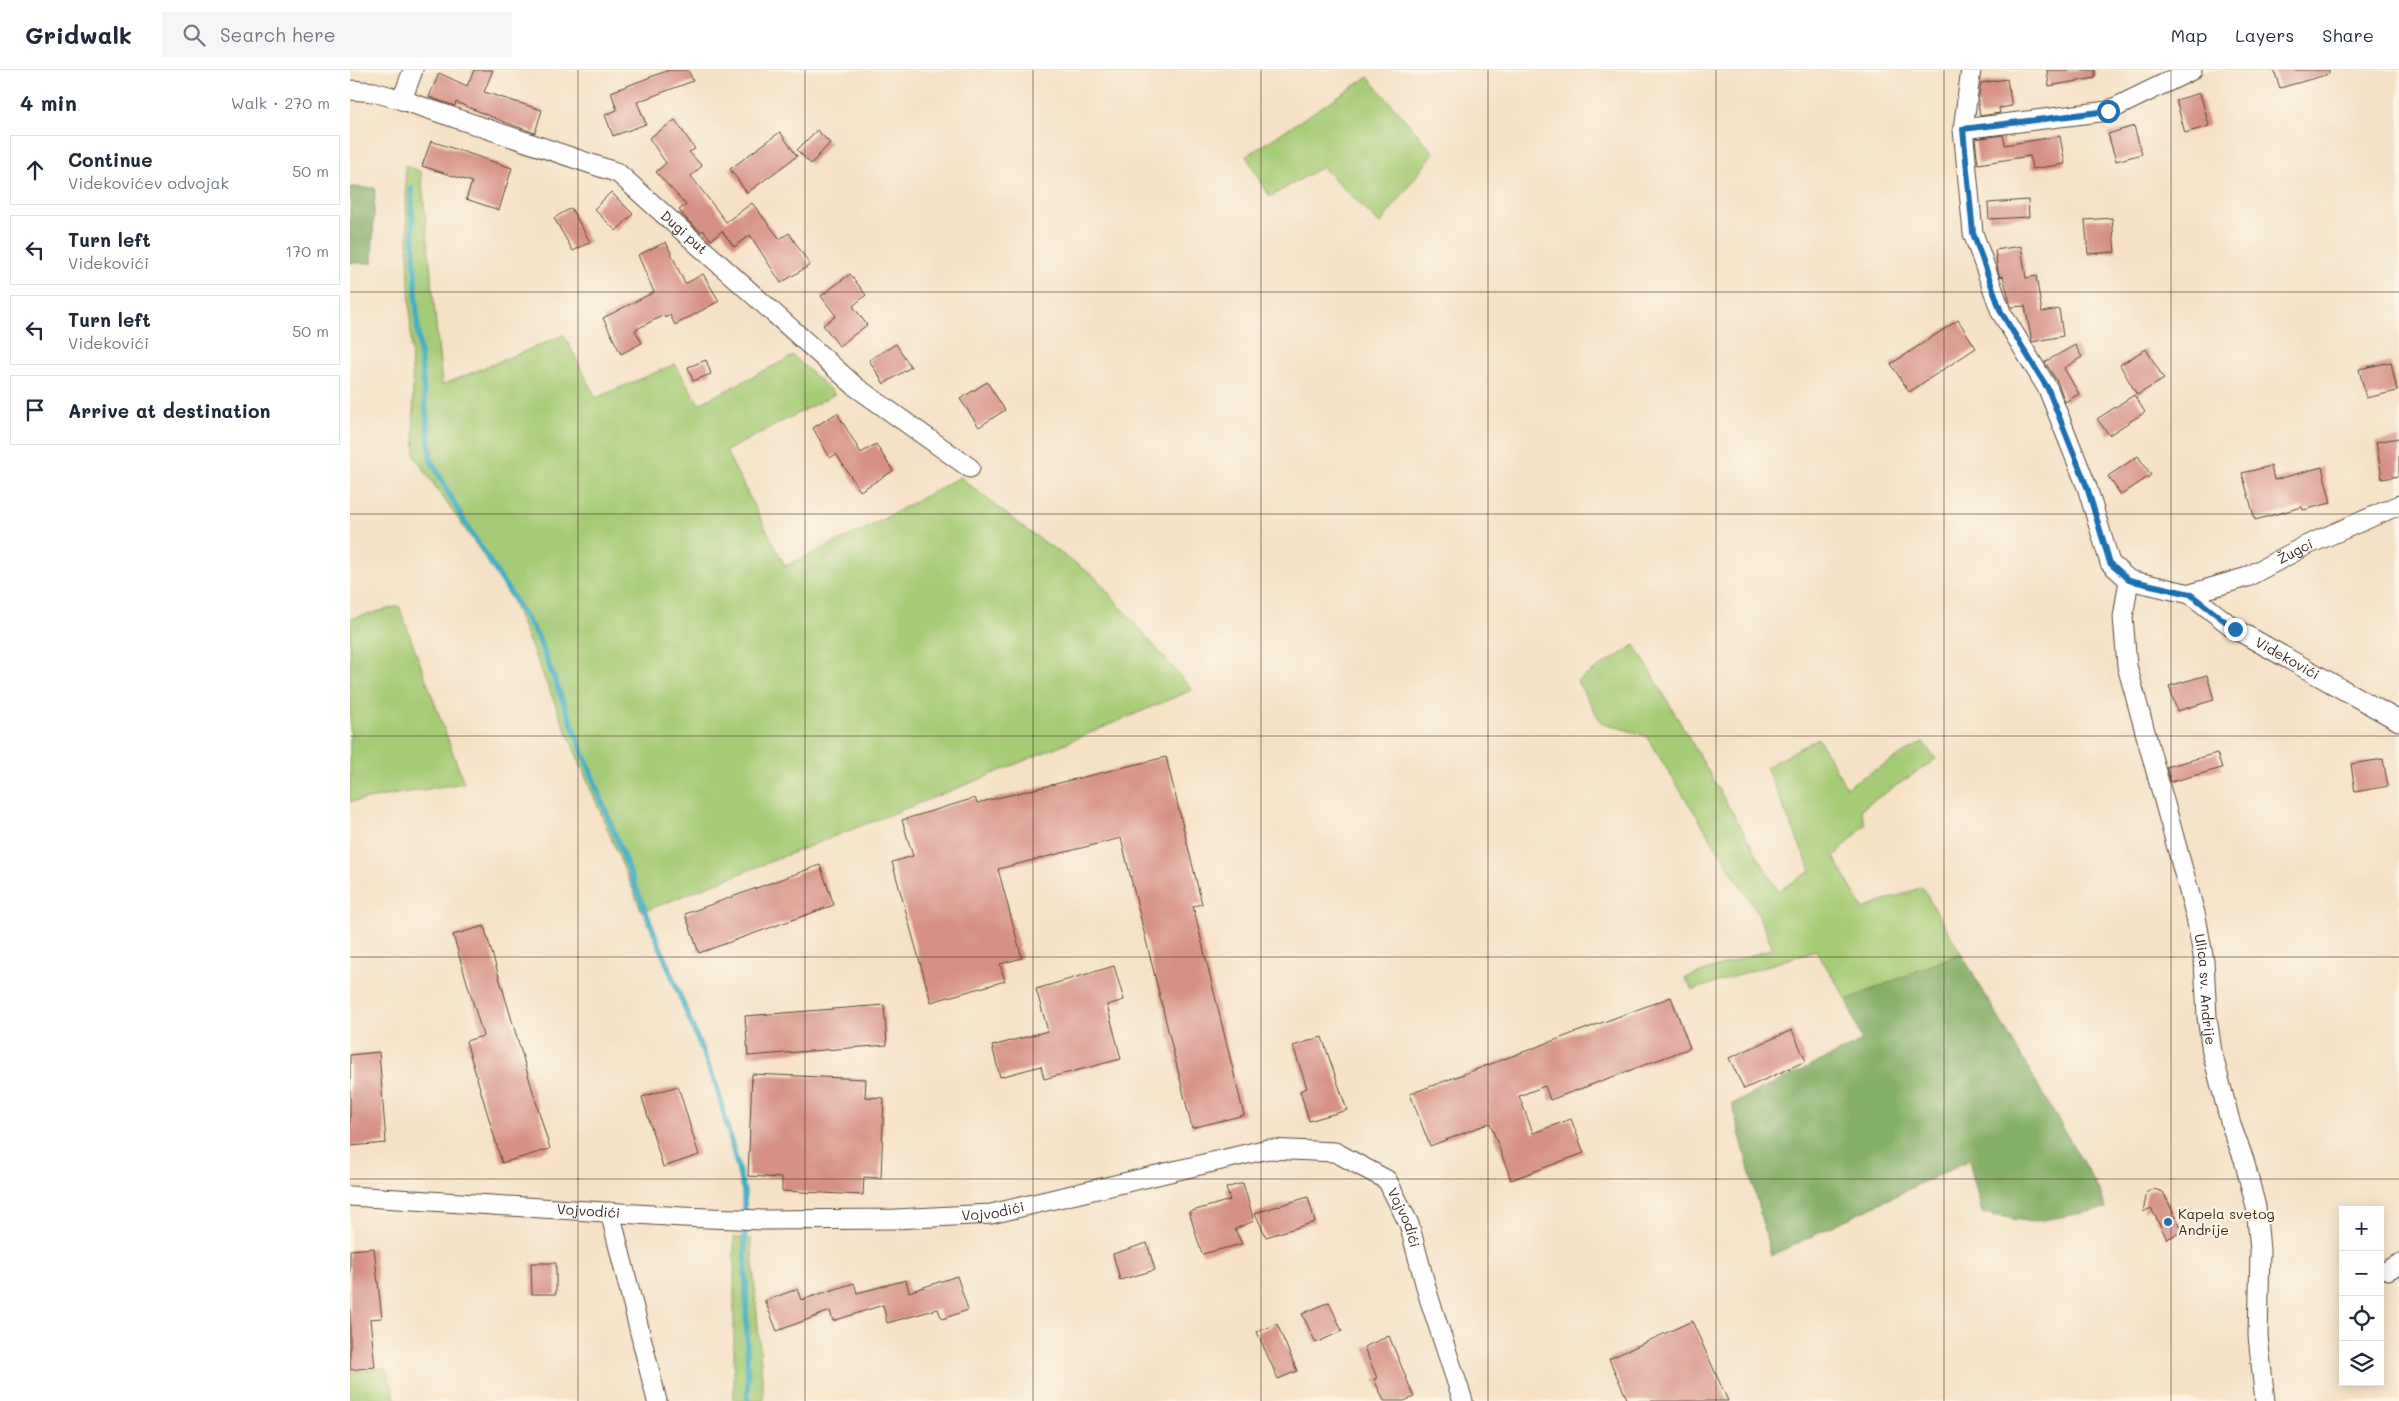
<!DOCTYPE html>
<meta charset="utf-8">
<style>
body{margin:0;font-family:Mali,sans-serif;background:#f6f6f7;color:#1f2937}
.controls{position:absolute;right:15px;bottom:15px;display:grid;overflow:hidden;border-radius:0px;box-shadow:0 2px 12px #0003}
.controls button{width:45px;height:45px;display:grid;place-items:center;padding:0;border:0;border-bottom:1px solid #e0e1e3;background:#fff;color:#1f2937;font:25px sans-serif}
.stop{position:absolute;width:15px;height:15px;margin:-11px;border:4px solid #1f6fb2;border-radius:50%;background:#fff}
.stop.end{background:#1f6fb2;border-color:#fff;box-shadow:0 1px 5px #0008}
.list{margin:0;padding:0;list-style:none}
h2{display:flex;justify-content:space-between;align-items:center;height:65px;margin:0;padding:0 20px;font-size:21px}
h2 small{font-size:16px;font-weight:400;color:#747a83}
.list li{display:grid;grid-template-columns:32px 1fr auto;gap:15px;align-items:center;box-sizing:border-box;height:70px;margin:0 10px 10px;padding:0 10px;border:1px solid #e0e1e3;border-radius:0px}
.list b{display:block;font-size:19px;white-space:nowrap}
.list p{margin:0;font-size:16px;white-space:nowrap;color:#747a83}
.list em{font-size:16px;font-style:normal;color:#747a83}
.icon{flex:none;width:28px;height:28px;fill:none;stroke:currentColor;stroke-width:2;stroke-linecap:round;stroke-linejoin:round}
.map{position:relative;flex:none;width:2049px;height:1331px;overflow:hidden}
header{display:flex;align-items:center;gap:30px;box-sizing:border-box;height:70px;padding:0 25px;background:#fff;border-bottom:1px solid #e0e1e3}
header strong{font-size:24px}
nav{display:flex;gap:28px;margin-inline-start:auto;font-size:18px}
.search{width:350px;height:45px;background:#f6f6f7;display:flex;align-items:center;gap:12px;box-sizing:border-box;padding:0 18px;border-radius:0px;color:#747a83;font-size:19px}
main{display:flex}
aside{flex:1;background:#fff}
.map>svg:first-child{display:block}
.green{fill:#a5cb76;stroke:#707a4a}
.forest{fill:#84af67;stroke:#606c42}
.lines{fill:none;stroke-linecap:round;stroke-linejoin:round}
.stream{stroke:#44b0c2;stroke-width:5.5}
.building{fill:#d69086}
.minor-casing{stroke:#574537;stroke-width:21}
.minor{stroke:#fff;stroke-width:19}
.route{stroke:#1f6fb2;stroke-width:6}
.grid{fill:none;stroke:#3b2a1e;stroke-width:1;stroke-opacity:0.55}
.poi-dot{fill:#1f6fb2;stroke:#fcf5e5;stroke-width:2}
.labels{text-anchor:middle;stroke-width:4.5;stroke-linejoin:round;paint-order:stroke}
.street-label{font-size:14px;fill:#3b2a1e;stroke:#fcf5e5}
.poi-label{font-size:14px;fill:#3b2a1e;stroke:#fcf5e5;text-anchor:start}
</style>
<header>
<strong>Gridwalk</strong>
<div class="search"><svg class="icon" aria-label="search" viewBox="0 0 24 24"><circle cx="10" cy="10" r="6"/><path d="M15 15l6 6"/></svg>Search here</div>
<nav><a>Map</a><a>Layers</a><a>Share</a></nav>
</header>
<main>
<aside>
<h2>4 min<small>Walk · 270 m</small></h2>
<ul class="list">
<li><svg class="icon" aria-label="ahead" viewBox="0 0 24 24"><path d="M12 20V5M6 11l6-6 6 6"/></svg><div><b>Continue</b><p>Videkovićev odvojak</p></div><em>50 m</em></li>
<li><svg class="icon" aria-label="left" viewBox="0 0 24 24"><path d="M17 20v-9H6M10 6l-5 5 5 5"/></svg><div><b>Turn left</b><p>Videkovići</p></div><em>170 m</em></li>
<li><svg class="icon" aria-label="left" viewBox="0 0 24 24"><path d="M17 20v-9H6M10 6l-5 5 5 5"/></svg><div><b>Turn left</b><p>Videkovići</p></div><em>50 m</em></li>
<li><svg class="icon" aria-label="arrive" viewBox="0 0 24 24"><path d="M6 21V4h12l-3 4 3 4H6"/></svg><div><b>Arrive at destination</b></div></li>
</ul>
</aside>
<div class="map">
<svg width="2049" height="1331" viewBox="0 0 2049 1331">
<rect width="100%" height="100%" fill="#fcf5e5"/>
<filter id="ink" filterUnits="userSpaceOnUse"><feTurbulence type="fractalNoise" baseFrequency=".02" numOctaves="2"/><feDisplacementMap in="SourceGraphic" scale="10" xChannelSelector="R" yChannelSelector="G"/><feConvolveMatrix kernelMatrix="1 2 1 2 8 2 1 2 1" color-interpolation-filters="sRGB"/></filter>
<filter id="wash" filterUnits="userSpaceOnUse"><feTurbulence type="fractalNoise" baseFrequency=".0096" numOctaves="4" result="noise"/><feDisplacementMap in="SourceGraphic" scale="20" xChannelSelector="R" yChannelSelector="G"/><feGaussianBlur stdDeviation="1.12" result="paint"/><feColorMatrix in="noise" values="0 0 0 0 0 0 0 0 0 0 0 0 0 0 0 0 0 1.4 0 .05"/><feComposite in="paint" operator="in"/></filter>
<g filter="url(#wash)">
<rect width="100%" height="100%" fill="#f5e1c6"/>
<path class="green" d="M1018 7 1084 83 1030 154 972 97 920 127 896 86Z
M55 95 71 102 92 315 214 265 246 328 325 294 349 334 443 286 485 324 376 381 435 496 515 459 610 407 671 456 745 507 842 620 633 708 292 842 158 521 65 387Z
M49 536 114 713 0 732V549Z
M1285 575 1428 821 1461 801 1416 697 1468 668 1496 717 1573 672 1586 689 1511 739 1515 755 1484 787 1513 839 1572 817 1611 883 1497 930 1466 880 1343 920 1335 908 1423 878 1406 840 1296 666 1251 652 1227 611Z
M384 1167 401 1169 414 1331H384Z
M36 1298 46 1331H0V1302Z"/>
<path class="forest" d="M0 117 25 118 22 193H0Z
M1611 883 1750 1122 1756 1139 1681 1152 1632 1143 1619 1090 1421 1186 1382 1034 1512 971 1497 930Z"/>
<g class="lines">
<path class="stream" d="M61 118 68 263 81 390 114 451 188 567 280 803 367 1017 394 1122 398 1331"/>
</g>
<g id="blocks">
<path class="building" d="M124 0H143L134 22 192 40 185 63 154 52 106 32 105 36 79 27 89 3 117 16Z
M319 0H338L343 11 287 32 296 54 263 66 255 45 267 40 261 22Z
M1697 0H1745V8L1699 16Z
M1924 0H1979V4L1930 18Z
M1657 9 1662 36 1649 38 1650 43 1630 46 1628 32 1631 13Z
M1850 23 1859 56 1835 63 1826 30Z
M325 50 345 79 339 82 352 96 341 106 376 152 402 133 430 169 439 163 460 195 431 213 400 165 384 177 372 161 361 170 353 160 351 162 336 149 329 140 336 135 306 102 316 93 299 68Z
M1784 56 1792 84 1766 91 1758 64Z
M467 60 480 73 461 94 447 80Z
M430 62 447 86 397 123 380 99Z
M1653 65 1655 75 1710 66 1715 94 1682 99 1680 86 1628 94 1625 69Z
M81 71 162 98 149 140 116 129 122 112 72 96Z
M261 122 283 144 266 161 244 139Z
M1678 130 1679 147 1639 149 1638 133Z
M221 138 240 172 223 181 204 148Z
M1762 148 1765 182 1738 184 1735 150Z
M316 172 335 214 353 204 369 231 325 255 320 245 315 248 314 245 285 260 292 273 271 284 253 248 304 222 288 185Z
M1671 176 1676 208 1686 206 1692 242 1709 239 1713 266 1682 272 1675 236 1661 237 1653 206 1650 207 1648 201 1645 180Z
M500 204 516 225 503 236 517 255 489 276 473 255 486 246 471 226Z
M1608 250 1626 278 1559 322 1541 294Z
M546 274 561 297 534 314 519 290Z
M1725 275 1732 287 1714 298 1729 324 1715 332 1708 313 1695 292Z
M1796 279 1814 309 1787 325 1770 295Z
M356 290 361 304 343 311 338 297Z
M2041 292 2047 321 2016 328 2009 299Z
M637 312 655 340 629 357 610 329Z
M1784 325 1795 342 1759 365 1747 349Z
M487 343 511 383 526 374 543 401 510 421 486 384 480 388 463 358Z
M2049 368V406L2032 409 2026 372Z
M1788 386 1801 405 1771 425 1758 406Z
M1921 396 1924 410 1972 397 1981 433 1953 440 1952 437 1905 450 1892 403Z
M1857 605 1864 630 1827 641 1819 616Z
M1867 683 1872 698 1821 712 1816 697Z
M816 687 852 834 843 836 894 1045 842 1058 771 768 648 799 672 888 650 894 655 911 581 932 542 792 563 786 552 750 625 728 627 733Z
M2033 689 2038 716 2005 722 2001 694Z
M470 795 484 835 349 883 335 844Z
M134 856 200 1079 152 1093 116 971 133 966 103 865Z
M764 896 774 930 757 935 771 989 694 1009 691 996 650 1007 642 976 698 961 686 919Z
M1321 927 1340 978 1200 1030 1195 1016 1169 1026 1183 1063 1221 1049 1234 1083 1161 1110 1140 1053 1080 1076 1060 1024Z
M534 935 537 975 398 986 395 946Z
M1442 960 1456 991 1394 1019 1379 988Z
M972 967 997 1040 959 1051 950 1021 957 1018 943 976Z
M29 982 36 1073 0 1076V985Z
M402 1004 516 1009 515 1027 534 1028 531 1108 514 1107 513 1125 432 1121V1108L398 1106Z
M328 1016 349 1085 313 1097 292 1027Z
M893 1113 904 1151 885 1159 892 1174 852 1184 839 1142 880 1130 876 1118Z
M1804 1119 1813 1122 1833 1161 1817 1169 1801 1138 1793 1142 1797 1122Z
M958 1127 965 1152 916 1167 905 1143Z
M797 1173 805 1200 770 1210 763 1184Z
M24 1178 32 1248 20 1249 25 1297 0 1300V1180Z
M181 1193H206V1224H182Z
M607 1206 618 1240 592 1249 588 1239 537 1253 533 1235 483 1251 480 1241 427 1261 415 1231 447 1219 451 1230 504 1213 507 1223 556 1210 559 1222Z
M979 1232 992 1261 966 1273 952 1244Z
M1342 1251 1378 1331H1278L1259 1289Z
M927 1254 947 1301 928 1309 907 1262Z
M1039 1266 1064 1327 1054 1331H1034L1024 1309 1027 1308 1014 1277Z"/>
</g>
</g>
<g filter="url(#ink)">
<use href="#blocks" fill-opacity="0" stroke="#574537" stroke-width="1"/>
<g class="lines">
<defs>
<g id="minor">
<path id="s1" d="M1621 0 1613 59 1623 163 1651 242 1698 319 1737 417 1760 493 1779 510 1840 524 1885 559 2049 651"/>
<path id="s2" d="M0 20 24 22 52 30 268 103 506 317 620 398"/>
<path d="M52 30 63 0"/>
<path d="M1613 59 1758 41 1842 0"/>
<path id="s3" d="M1779 510 1773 547 1777 596 1846 847 1854 891 1857 947 1862 982 1881 1055 1894 1090 1906 1137 1910 1180 1908 1266 1915 1331"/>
<path id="s4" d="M1840 524 1897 507 1955 476 2049 435"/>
<path id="s5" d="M0 1126 333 1147 412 1150 545 1149 641 1144 918 1079 985 1082 1037 1110 1059 1154 1079 1228 1113 1331"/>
<path d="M260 1142 307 1331"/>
<path d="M2038 1200 2049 1194"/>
</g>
</defs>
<use href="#minor" class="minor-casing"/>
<use href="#minor" class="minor"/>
</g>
</g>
<g class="lines" filter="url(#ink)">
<path class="route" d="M1758 41 1613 59 1623 163 1651 242 1698 319 1737 417 1760 493 1779 510 1840 524 1885 559"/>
</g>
<path class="grid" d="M228 0V1331M455 0V1331M683 0V1331M911 0V1331M1138 0V1331M1366 0V1331M1594 0V1331M1821 0V1331M0 222H2049M0 444H2049M0 666H2049M0 887H2049M0 1109H2049"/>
<circle class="poi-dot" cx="1818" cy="1152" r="5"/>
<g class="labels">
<g class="street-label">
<text dy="5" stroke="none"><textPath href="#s2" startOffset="370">Dugi put</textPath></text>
<text dy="5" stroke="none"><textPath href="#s4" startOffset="114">Žugci</textPath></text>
<text dy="5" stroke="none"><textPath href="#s1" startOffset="728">Videkovići</textPath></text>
<text dy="5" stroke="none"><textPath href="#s3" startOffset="420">Ulica sv. Andrije</textPath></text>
<text dy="5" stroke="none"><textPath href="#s5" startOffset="239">Vojvodići</textPath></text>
<text dy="5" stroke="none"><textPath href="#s5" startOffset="644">Vojvodići</textPath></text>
<text dy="5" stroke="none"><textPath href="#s5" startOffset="1094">Vojvodići</textPath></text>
</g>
<g class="poi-label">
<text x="1828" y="1149">Kapela svetog<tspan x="1828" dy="16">Andrije</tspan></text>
</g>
</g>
</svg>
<div class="controls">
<button>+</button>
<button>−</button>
<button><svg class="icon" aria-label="locate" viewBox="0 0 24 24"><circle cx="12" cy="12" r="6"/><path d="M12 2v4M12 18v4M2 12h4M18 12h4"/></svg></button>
<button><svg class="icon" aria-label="layers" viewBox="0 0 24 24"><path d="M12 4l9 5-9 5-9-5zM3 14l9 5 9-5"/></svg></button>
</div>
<div class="stop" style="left:1758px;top:41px"></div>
<div class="stop end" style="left:1885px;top:559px"></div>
</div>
</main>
